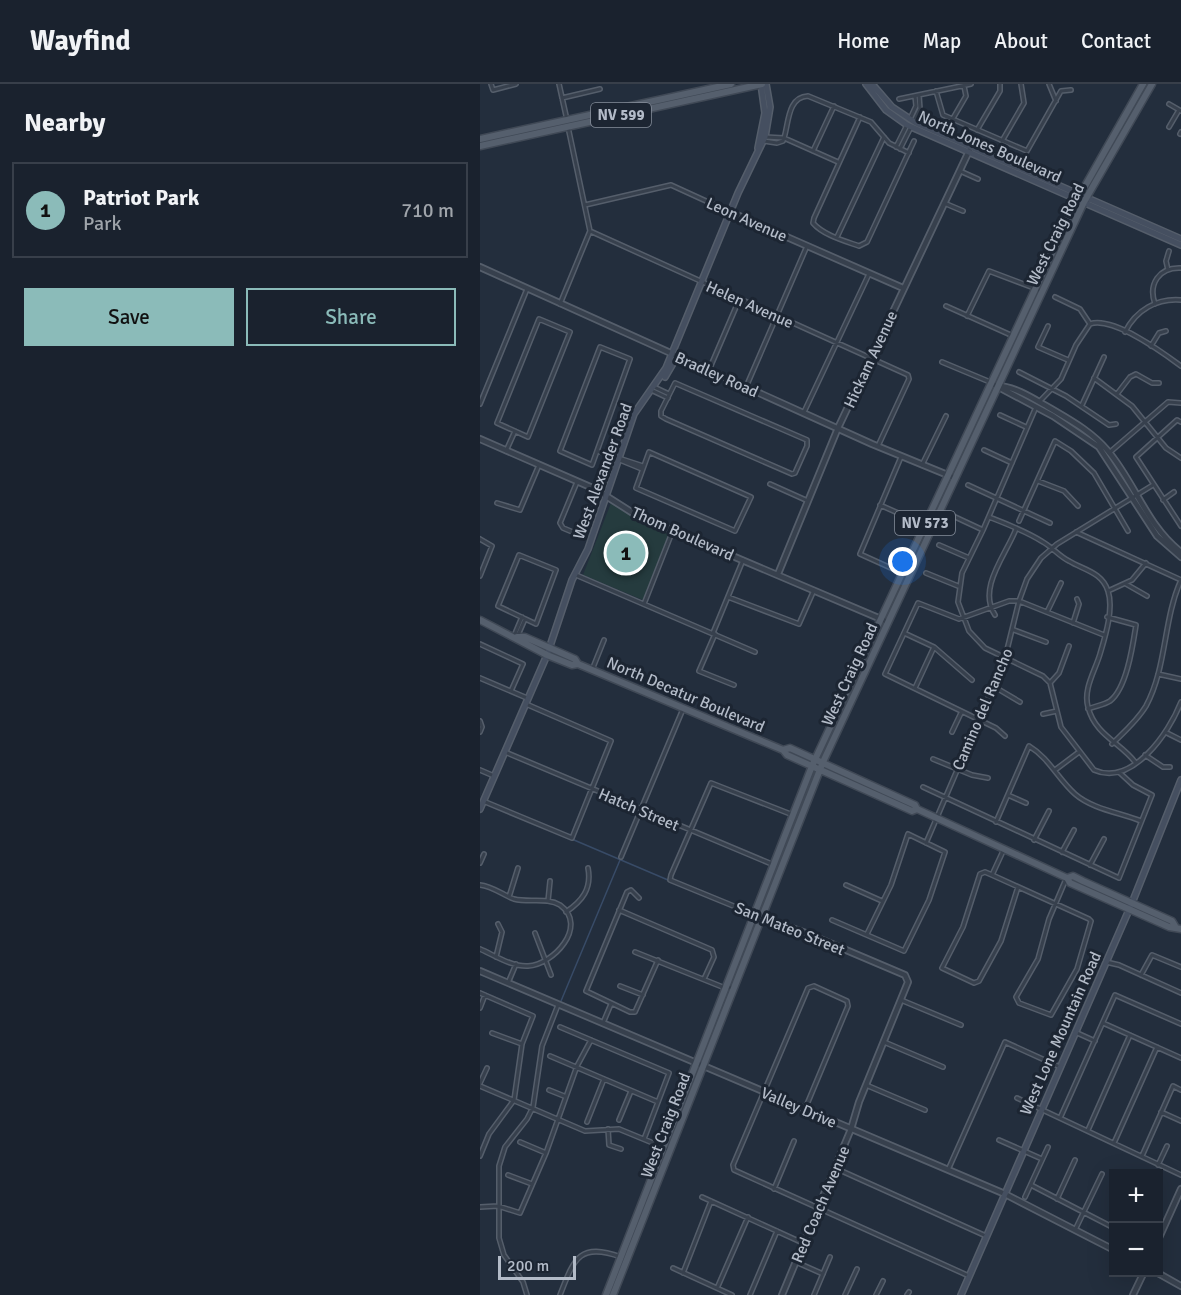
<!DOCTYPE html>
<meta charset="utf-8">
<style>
body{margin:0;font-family:Signika,sans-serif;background:#232a36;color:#f1f3f6}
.controls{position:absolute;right:18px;bottom:18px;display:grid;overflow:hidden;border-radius:0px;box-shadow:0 6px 24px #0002}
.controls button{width:54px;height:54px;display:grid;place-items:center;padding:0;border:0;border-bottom:2px solid #383f4a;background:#1a222e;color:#f1f3f6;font:30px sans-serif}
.scale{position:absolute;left:18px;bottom:15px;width:78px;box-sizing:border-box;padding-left:6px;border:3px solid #b3bbc8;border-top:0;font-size:16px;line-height:21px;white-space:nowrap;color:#b3bbc8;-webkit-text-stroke:4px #1c2532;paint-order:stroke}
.you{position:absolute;left:423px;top:478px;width:21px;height:21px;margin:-15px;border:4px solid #fff;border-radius:50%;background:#1a73e8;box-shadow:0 0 0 9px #1a73e833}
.badge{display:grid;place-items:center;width:39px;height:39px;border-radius:50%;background:#8bbbb9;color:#111;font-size:20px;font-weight:700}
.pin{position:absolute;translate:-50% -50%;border:3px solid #fff;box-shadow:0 2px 6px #0006}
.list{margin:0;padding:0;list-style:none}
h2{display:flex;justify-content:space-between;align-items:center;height:78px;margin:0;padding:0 24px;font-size:26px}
h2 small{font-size:20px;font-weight:400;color:#9fa4aa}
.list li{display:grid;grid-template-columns:39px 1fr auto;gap:18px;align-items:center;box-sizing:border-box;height:96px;margin:0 12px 12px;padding:0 12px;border:2px solid #383f4a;border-radius:0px}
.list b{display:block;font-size:22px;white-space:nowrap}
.list p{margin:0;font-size:20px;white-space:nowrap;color:#9fa4aa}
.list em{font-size:20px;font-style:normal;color:#9fa4aa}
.actions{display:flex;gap:12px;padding:18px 24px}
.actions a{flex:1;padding:14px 0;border:2px solid #8bbbb9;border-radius:0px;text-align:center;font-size:21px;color:#8bbbb9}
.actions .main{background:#8bbbb9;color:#111}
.map{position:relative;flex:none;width:701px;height:1211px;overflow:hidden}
header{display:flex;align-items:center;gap:36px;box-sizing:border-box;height:84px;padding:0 30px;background:#1a222e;border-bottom:2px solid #383f4a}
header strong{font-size:28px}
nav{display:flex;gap:33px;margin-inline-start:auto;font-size:21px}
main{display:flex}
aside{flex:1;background:#1a222e}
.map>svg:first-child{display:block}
.green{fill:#253b3e}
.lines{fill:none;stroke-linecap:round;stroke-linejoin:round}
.stream{stroke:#384b67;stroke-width:1.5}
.minor-casing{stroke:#555e6b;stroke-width:6}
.tertiary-casing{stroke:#555e6b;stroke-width:8}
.secondary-casing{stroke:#555e6b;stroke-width:8}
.primary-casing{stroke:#404956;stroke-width:9}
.minor{stroke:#37404d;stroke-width:3}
.tertiary{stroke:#37404d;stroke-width:4.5}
.secondary{stroke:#454f60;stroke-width:5}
.primary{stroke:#555f6d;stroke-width:6}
.labels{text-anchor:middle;stroke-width:6;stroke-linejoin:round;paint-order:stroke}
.shield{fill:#1c2532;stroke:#868e9b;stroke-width:1.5}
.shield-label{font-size:15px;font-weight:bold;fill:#b3bbc8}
.street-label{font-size:16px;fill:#b3bbc8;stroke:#1c2532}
</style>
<header>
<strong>Wayfind</strong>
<nav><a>Home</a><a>Map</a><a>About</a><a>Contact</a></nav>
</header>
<main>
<aside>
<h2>Nearby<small></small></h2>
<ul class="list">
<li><span class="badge">1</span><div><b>Patriot Park</b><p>Park</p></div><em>710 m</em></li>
</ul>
<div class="actions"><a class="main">Save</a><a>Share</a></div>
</aside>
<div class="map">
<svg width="701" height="1211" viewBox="0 0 701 1211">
<rect width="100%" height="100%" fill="#232e3d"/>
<path class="green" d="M131 419H135L156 433 190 447 163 516 103 491Z"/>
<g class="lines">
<path class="stream" d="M94 756 188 796
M81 917 140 776"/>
<defs>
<path id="minor" d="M11 0 13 6 36 0
M79 0 87 36
M569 0 576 17
M456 7 463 31 547 67 581 7 591 6
M82 14 120 5
M419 15 491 0
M689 20 701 27
M380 33 334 134 333 139C343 151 365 157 379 162L387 158 434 57
M430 35 436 22 435 12
M472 36 486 12 484 2
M434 37 440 25 439 11
M689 43 699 26
M497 46 520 7V0
M700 50 701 48
M285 53 304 54
M304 54 358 78
M284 57 297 59 303 57C309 43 306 13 328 12L391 38 409 59 429 69
M522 57 544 19 541 0
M416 63 427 41
M420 65 431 43
M333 67 354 22
M480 87 498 95
M464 119 483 127
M105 121 191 101 250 128
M110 147 428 291 429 295 398 362
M357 153 404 53
M688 186 686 177 689 167
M575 213 600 225 610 240
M80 220 110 147 88 43
M675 220C668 200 679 183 701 184
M466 222 533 252
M487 232 509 187 562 207
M59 235 90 248 48 353 17 339Z
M610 240C633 232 682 268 701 282
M568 242 558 263 588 276
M645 248C656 226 677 214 701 216
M671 262 679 249 686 247
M120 263 150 275 112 381 80 367Z
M462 278 510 298
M229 286 259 216
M539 288 586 312 629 341 636 340
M614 294 652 322 686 364 701 374
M195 299 327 356V362L315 389 312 390 186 335 181 332V327Z
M174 303 189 310
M266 303 327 162
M171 306 188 314
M637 310 650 293 656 290 672 299H679
M560 317 581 295 596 261 610 240
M0 320 47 205
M602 321 624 273
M556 323 503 446 482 489 478 518 489 547 505 564 563 592 570 599 581 643 614 686C652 703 689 649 701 618
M324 328 389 190
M520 331 546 343
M701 338 697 336 656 373 701 442
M504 366 532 379
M26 367 35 347
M117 367 163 382
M169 368 271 413 255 447 156 404Z
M629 369 688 318 701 319
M421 373 380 470 422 489
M140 376 162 385
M442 381 466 332
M558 397 584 407 598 422
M290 400 328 417
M488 401 570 439
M683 416 694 408
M17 419 40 426 59 381
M400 421 427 433
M473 432 503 446
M509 433C527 440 546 447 563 458 572 463 579 472 589 477 604 486 622 488 628 507 634 525 625 553 620 570 615 587 603 605 608 623 615 651 641 659 655 678
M539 437 575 357 591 367 614 389 648 447
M596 448 701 496C683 536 687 583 666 622 657 637 644 648 632 660
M95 449 83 444 80 439 97 398
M0 455 12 462 0 492
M459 461 489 474
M39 471 76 486 56 540 18 522Z
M446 489 478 502
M96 491 275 568
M646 500 667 512
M628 507 652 496 666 479
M248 513 319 540 334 506
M164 520 193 446
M568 526 581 499
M515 531C497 504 526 471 536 445
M593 539 599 520 597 515
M534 546 566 558
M233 549 263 476
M424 549 454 563 492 596
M235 550 219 587 254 601
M38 551 45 535
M34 552 42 533
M0 560 43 580 31 607
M112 586 124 556
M678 590 701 595
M0 594 47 614
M570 599 579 589 589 562
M513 602 540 618
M435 604 454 563
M608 625C615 622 624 621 630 617 647 604 653 560 656 541L627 533
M563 630 577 627
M0 637 2 643 0 648
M472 648 481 629
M685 648 701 656
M525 652 516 644 405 590 438 519 479 535 529 517H539L624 551
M25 668 294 781
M665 671 683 683H690
M453 675 492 691 508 694
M0 686 14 692
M575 686 599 668
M443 703 639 794 672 711 653 701 640 689
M528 711 546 719
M3 717 92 754 131 657 46 620
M516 738 549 662C569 674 578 695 595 710 612 725 641 729 661 737
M554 756 569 727
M446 759 525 574 539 517 547 495 561 474 577 460 673 401
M582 768 594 746
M141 773 203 625
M0 779 4 770
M610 781 624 755
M512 791 524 765
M0 801C12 802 23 811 34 815 49 819 67 813 80 821 109 842 73 881 48 882 32 883 14 871 0 865
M366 801 402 817
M538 803 521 857 499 897 494 899 462 884 483 843 500 790 505 788 512 791 609 835 611 837 597 885 571 931 539 919 536 913 558 875 569 835 586 795
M29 813 38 784
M159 814 151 806 147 808 106 907 150 928H155L178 876
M68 817 70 797
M139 826 232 866 234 873 224 895
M86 828C102 817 112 805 108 784
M273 830 190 796 191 791 231 699 313 731
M352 836 424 867 449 816 465 768 428 750 411 801 387 850
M55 849 71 891
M155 868 245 904 254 903
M16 873 22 848 18 840
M626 878 639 881 701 909
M661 891 672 871 701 883
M28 899 36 880
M140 902 163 911
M0 909 53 932 42 960 34 1016 9 1050 0 1072
M421 916 481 941
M0 924 5 911
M123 939 131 920
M623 939 701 974
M80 943 189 989 164 1055
M595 948 615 957
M12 949 42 960
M404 958 463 983
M70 972 178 1018
M0 999 7 984
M386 1001 445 1026
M0 1002 105 1047 139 1045 190 1066
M69 1006 84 1012
M537 1014 701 1091
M325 1025 368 922 367 917 334 902 328 904 253 1081 254 1086 489 1192
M681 1028 701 1037
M581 1032 635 911 701 940
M139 1036 151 1007
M107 1038 124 995
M128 1045 129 1061 141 1065
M608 1046 650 951
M519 1056 562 1075
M40 1058 66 1069
M634 1059 677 963
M662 1072 693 1002 701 1006
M678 1081 687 1062
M355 1084 506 1152
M468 1086 525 958 580 983
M28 1091 52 1100
M551 1101 634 1144
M294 1105 314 1057
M222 1113 323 1159
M545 1113 568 1063
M577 1115 595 1076
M0 1123 18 1122 40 1129 66 1069 97 982 111 956
M631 1143 634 1137
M595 1146 622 1090
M316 1178 343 1190
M193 1184 252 1211
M203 1189 231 1117
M238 1202 268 1133
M47 1211 43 1198 24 1171 19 1154V1082L25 1063 47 1035 53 1023 62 962 78 921
M80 1211C94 1175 99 1158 141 1173
M270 1211 297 1147
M334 1211 350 1173
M365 1211 377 1185
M396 1211 403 1197
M427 1211 429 1208"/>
<path id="tertiary" d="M250 128 423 204
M0 183 392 360 475 394
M511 299 573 332 619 363 677 452 701 473
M518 302C534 302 554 315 568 323 590 336 611 347 628 367 655 399 667 442 701 468
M0 355 115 405 156 431 408 538
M298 490 358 344 490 65
M275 831 326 849 425 891 428 898 379 1018 371 1045 302 1211
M0 887 525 1110 634 1166
M678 1156 701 1105
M676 1188 701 1202
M653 1211 664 1188"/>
<path id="secondary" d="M386 0 406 26 427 41 701 161
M392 0 412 23 436 39 701 155
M278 64 285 29 281 0
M185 293 195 276 201 274
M0 725 67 571 92 496 108 465 154 330 186 284 258 109 285 53 290 23 286 0
M481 1211 652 819 701 696"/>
<path id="primary" d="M0 55 251 0
M0 62 282 0
M0 536 67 571 92 581 98 580 303 666 307 671 432 727 437 725 587 794 590 799 689 843 701 845
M37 553H45L95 575 98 580
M303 666 310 664 435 721 437 725
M587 794 593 792 603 797 692 837 695 842
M126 1211 332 682 596 118 663 0
M133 1211 343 678 604 118 672 0"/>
</defs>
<use href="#minor" class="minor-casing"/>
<use href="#tertiary" class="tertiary-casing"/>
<use href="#secondary" class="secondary-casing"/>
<use href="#primary" class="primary-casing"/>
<use href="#minor" class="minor"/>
<use href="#tertiary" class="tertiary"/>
<use href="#secondary" class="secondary"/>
<use href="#primary" class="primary"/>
</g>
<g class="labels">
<g class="shield">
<rect x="111" y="19" width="60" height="24" rx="4.5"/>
<rect x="415" y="427" width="60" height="24" rx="4.5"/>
</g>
<g class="shield-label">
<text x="141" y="36">NV 599</text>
<text x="445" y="444">NV 573</text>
</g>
<g class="street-label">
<text transform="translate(510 62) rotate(24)" y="6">North Jones Boulevard</text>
<text transform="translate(267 135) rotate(24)" y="6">Leon Avenue</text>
<text transform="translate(575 150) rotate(-64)" y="6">West Craig Road</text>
<text transform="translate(270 220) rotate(24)" y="6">Helen Avenue</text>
<text transform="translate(390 275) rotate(-65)" y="6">Hickam Avenue</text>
<text transform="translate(237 290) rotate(24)" y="6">Bradley Road</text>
<text transform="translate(122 387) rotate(-70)" y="6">West Alexander Road</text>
<text transform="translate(203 449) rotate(24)" y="6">Thom Boulevard</text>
<text transform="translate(369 590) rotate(-65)" y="6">West Craig Road</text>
<text transform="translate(206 610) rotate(23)" y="6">North Decatur Boulevard</text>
<text transform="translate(502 625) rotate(-67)" y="6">Camino del Rancho</text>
<text transform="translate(159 725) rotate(23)" y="6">Hatch Street</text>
<text transform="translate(310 844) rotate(22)" y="6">San Mateo Street</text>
<text transform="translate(580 949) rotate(-66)" y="6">West Lone Mountain Road</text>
<text transform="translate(319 1023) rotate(23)" y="6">Valley Drive</text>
<text transform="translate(185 1041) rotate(-69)" y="6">West Craig Road</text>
<text transform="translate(340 1120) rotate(-67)" y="6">Red Coach Avenue</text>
</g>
</g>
</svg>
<div class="controls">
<button>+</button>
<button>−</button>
</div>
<div class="scale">200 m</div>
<div class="you"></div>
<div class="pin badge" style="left:146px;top:469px">1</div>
</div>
</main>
